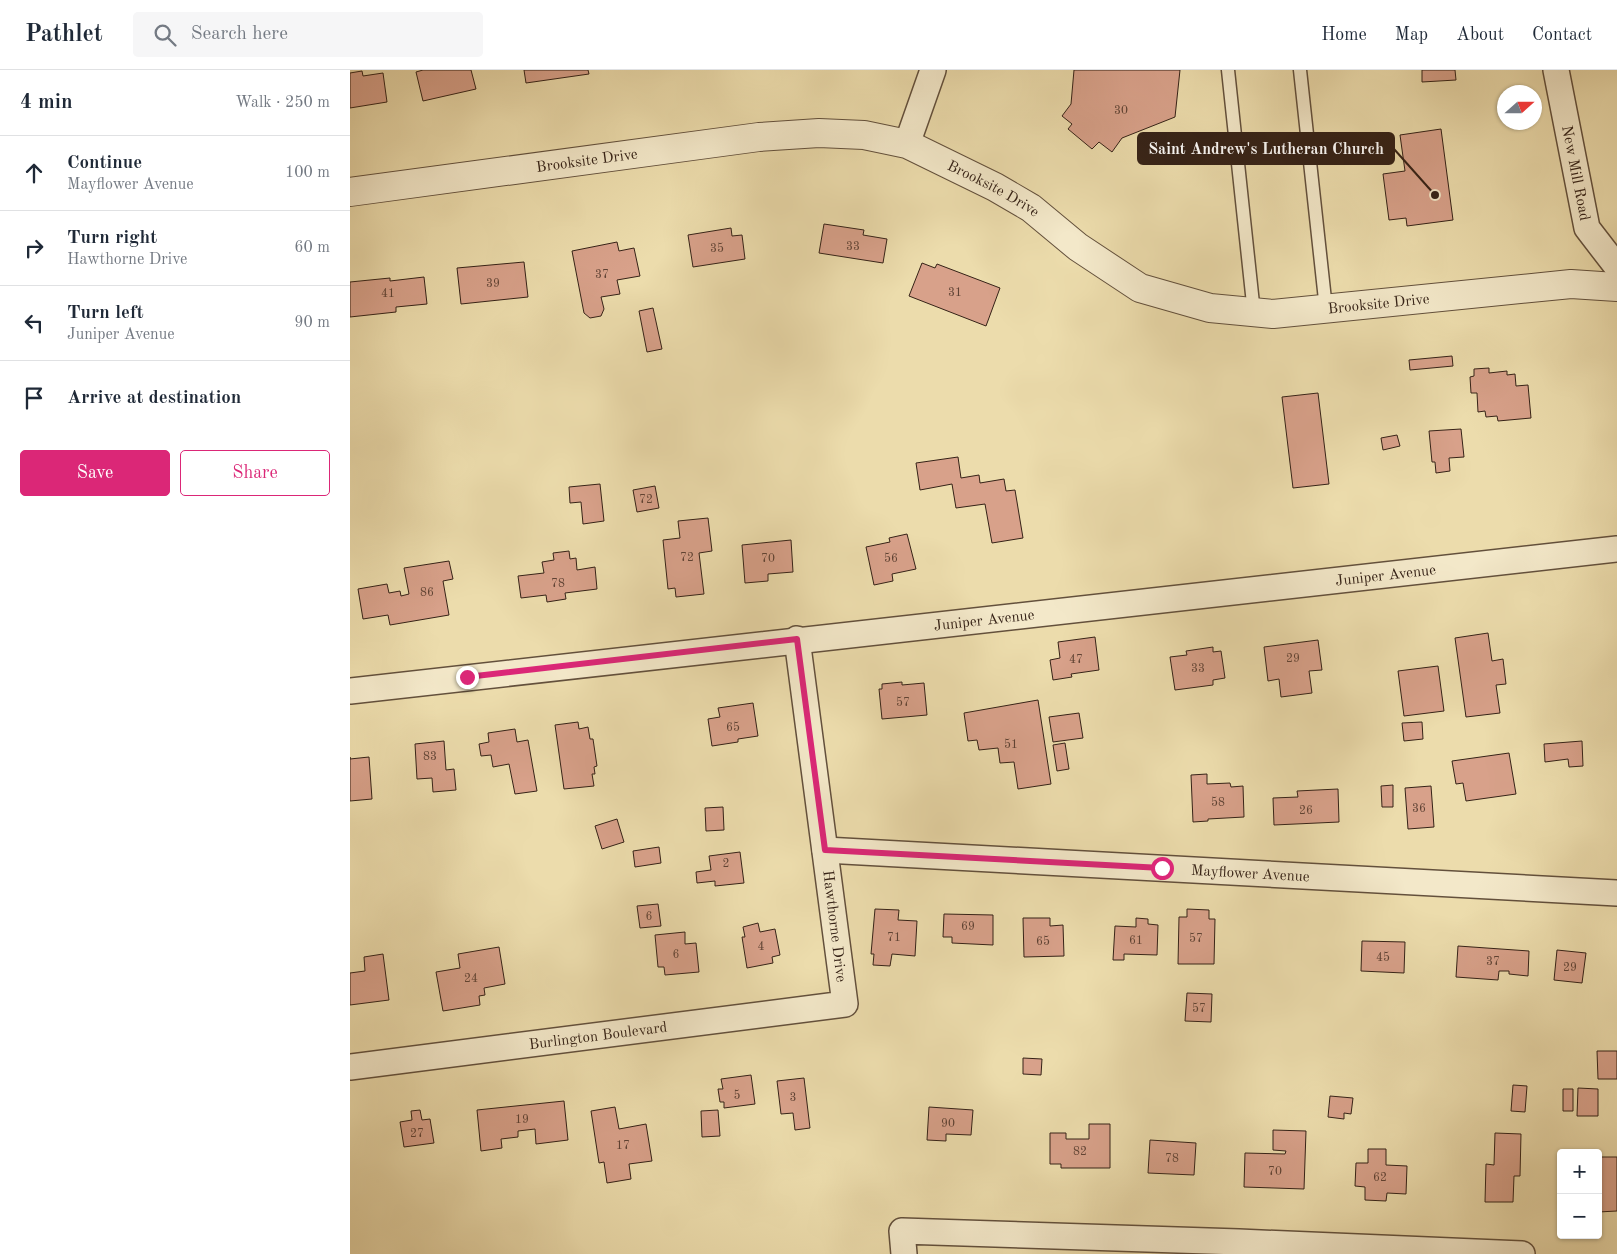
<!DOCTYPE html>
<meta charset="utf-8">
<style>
body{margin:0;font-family:"Old Standard TT",serif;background:#f6f6f7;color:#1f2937}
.controls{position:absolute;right:15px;bottom:15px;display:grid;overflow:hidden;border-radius:5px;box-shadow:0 1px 4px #0004}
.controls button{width:45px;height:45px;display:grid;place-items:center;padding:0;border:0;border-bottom:1px solid #e0e1e3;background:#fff;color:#1f2937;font:25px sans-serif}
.compass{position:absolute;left:1147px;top:15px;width:45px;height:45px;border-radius:50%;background:#fff;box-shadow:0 1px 4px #0004;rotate:69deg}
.stop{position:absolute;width:15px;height:15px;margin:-11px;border:4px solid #db2777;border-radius:50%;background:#fff}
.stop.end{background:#db2777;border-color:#fff;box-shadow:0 1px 5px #0008}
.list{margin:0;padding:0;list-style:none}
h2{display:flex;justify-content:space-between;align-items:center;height:65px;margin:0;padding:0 20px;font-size:21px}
h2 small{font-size:16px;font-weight:400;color:#747a83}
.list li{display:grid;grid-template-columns:32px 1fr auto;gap:15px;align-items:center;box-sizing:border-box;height:75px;padding:0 20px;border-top:1px solid #e0e1e3}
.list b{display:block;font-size:19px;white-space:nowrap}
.list p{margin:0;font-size:16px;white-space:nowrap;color:#747a83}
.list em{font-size:16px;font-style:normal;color:#747a83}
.actions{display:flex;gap:10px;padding:15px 20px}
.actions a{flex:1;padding:11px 0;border:1px solid #db2777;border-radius:5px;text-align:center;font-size:18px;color:#db2777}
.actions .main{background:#db2777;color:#fff}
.icon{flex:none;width:28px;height:28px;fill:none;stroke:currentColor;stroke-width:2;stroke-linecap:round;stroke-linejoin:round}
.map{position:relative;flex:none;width:1267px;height:1184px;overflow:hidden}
header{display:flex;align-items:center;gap:30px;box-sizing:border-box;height:70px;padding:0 25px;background:#fff;border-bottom:1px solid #e0e1e3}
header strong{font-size:24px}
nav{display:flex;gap:28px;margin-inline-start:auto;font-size:18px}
.search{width:350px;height:45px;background:#f6f6f7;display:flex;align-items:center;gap:12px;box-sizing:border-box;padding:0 18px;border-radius:5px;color:#747a83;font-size:19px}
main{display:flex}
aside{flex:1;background:#fff}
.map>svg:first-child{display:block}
.building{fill:#d8a18a;stroke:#352217}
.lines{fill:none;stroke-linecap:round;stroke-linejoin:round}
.service-casing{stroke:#63503c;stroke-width:15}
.minor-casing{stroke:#63503c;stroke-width:28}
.tertiary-casing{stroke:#63503c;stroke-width:30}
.service{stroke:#f3e8c9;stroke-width:12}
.minor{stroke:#f3e8c9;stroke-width:25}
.tertiary{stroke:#f3e8c9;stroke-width:28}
.route{stroke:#db2777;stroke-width:6}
.labels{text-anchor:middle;stroke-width:4.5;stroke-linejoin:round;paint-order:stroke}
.number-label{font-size:12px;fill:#5e4234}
.street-label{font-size:15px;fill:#352217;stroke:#f3e8c9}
.leader{fill:none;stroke:#352217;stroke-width:2}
.callout-dot{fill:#352217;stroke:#f3e8c9;stroke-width:2}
.callout{fill:#352217;stroke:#352217;stroke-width:2}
.callout-label{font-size:16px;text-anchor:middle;font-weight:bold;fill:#fff}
</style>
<header>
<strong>Pathlet</strong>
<div class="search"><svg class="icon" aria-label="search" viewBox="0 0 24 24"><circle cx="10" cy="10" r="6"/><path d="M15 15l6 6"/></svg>Search here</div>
<nav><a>Home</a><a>Map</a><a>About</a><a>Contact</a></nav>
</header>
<main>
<aside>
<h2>4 min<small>Walk · 250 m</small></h2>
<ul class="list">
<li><svg class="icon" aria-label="ahead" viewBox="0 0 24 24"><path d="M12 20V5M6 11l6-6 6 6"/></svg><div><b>Continue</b><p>Mayflower Avenue</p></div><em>100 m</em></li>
<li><svg class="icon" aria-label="right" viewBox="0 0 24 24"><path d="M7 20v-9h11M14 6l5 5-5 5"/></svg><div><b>Turn right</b><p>Hawthorne Drive</p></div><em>60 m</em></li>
<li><svg class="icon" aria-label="left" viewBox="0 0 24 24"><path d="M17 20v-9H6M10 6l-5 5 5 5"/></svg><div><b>Turn left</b><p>Juniper Avenue</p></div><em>90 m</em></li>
<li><svg class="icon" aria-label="arrive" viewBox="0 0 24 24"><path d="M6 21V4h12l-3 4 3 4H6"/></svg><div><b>Arrive at destination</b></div></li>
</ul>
<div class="actions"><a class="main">Save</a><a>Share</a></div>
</aside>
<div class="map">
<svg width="1267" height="1184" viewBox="0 0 1267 1184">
<rect width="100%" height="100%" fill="#ecdcac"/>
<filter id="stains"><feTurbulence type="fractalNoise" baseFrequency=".004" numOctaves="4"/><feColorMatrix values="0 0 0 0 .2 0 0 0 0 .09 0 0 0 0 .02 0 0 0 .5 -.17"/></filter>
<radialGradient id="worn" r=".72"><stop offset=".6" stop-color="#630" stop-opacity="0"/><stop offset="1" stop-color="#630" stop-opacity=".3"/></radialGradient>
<path class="building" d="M73 0H121L126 19 73 31 66 2Z
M174 0H238L239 4 176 13Z
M724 0H830L825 47 772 68 762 82 749 72 742 79 718 59 722 54 712 46 721 34Z
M1072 0H1105L1106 10 1072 12Z
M12 1 13 6 33 3 37 32 0 38V3Z
M1091 59 1103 150 1057 156 1056 148 1039 150 1033 104 1055 101 1050 65Z
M474 154 514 160 513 165 537 169 533 193 469 183Z
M381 158 382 166 392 165 395 189 343 197 338 165Z
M267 172 269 181 284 178 290 206 267 210 270 224 251 227 254 239 251 246 240 248 234 243 222 181Z
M174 192 178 227 111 234 107 198Z
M572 193 585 198 587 194 650 218 636 256 559 226Z
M74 207 77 234 46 237V242L0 247V212L40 208V211Z
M303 238 312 279 297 282 289 241Z
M1102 286 1103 296 1060 300 1059 290Z
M1139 298V303L1157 301V305L1165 304 1166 316 1178 315 1181 348 1148 351 1147 346 1136 347 1135 341 1128 342 1127 323H1121L1120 307 1124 306V299Z
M968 323 979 414 943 418 932 327Z
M1111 359 1114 387 1099 388 1100 401 1086 403 1085 392H1082L1079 361Z
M1047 365 1050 376 1033 380 1031 368Z
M608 387 611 408 629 405 630 413 654 409 656 421 665 420 673 468 642 473 635 434 606 438 602 414 570 420 566 393Z
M250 414 254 451 233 454 231 432 220 433 219 417Z
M305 416 309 438 287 442 283 420Z
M358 448 362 481 349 483 354 524 326 527 325 518 318 519 313 470 330 468 328 451Z
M557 464 566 499 542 504 543 511 524 515 516 477 540 472 539 468Z
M441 470 443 502 418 504V511L395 513 392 475Z
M219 481 220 489 226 488 227 500 245 497 247 519 215 523 216 529 197 532 196 525 171 528 168 506 194 503 192 492 204 490 203 483Z
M99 491 103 509 93 511 99 545 40 555 38 545 13 549 8 519 37 514 39 523 50 521 51 526 59 524 54 498Z
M1138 563 1142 591 1153 589 1156 614 1146 615 1150 643 1116 647 1105 568Z
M745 567 749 600 721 604 722 607 703 610 700 590 710 588 708 572Z
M968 570 972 600 959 601 962 623 931 627 929 609 918 611 914 577Z
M863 577V582L871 581 875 608 863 610V615L825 620 820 587 837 585 836 581Z
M1088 596 1094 641 1054 646 1048 601Z
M552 612V615L574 613 577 645 532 649 529 619H532V614Z
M688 630 701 714 668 719 664 692 650 693 648 678 629 680 627 670 618 671 614 643Z
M403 633 408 666 388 669V672L362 676 358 649 370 647 368 638Z
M729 643 733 668 703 672 699 647Z
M228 652 229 659 238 657 240 669H243L247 696 244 697 245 704H242L244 716 214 719 205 655Z
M1072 652 1073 669 1054 671 1052 653Z
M165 659 167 672 178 670 187 721 165 724 159 694 143 697 141 685 131 686 129 674 139 672 138 663Z
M94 671 96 700 104 699 106 720 83 722 82 708 67 709 65 674Z
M1232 671 1233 696 1219 697 1218 689 1195 692 1194 674Z
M715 673 719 699 707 701 703 675Z
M1159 683 1166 724 1116 731 1113 713 1106 714 1102 691Z
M0 687V689L19 687 22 729 0 731Z
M857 704V714L880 713 881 717 893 716 894 747 858 749V751L843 752 841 705Z
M1043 715V737H1032L1031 716Z
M1081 716 1084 757 1058 759 1055 718Z
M988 719 989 752 924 755 923 728 948 727 947 721Z
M373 737 374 760 356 761 355 738Z
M267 749 274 772 252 779 245 756Z
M309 777 311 793 285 797 283 781Z
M390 782 394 813 365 816V811L347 813 346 802 361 800 359 786Z
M308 834 311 856 290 858 287 836Z
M525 839 549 840 548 850 567 851 565 886 542 884 540 896 523 895 524 884H521Z
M837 839 859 840V849H865L864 894H828L829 847H837Z
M594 844 643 845V875L602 873V867H593Z
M673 848H700V856L713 855 714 886 674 887Z
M786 848 798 849V854L808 855 807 885 774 884V890H763L765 856 786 857Z
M408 853 410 862 425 859 430 885 422 887 423 893 397 898 392 867H395L393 857Z
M335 862V874L346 873 349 902 315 905 314 897H308L305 865Z
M1012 871 1055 872 1054 903 1011 901Z
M1108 876 1179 881 1178 906 1159 904V901H1149L1148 910 1106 907Z
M149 877 155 914 134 918 135 925 129 926 130 935 93 941 86 902 110 898 108 884Z
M1207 880 1236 883 1232 913 1204 910Z
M33 884 39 930 0 935V903L15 901 14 887Z
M837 923 862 924 861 952 835 951Z
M1247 981H1267V1009H1248Z
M673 988 692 989 691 1005 673 1004Z
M401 1005 405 1034 374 1038V1032H370L368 1019H373L371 1009Z
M454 1008 460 1058 445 1060 443 1043 431 1044 427 1011Z
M1163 1015 1177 1016 1175 1042 1161 1041Z
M1228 1018 1248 1019V1046H1227Z
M1213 1019H1223V1041H1213Z
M980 1026 1003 1028 1001 1044 994 1043V1049L978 1047Z
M214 1031 218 1070 186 1074 185 1059 168 1061V1067L151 1069 152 1078 131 1081 127 1040Z
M265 1037 269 1059 296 1054 302 1091 279 1094 281 1109 257 1113 254 1092 249 1093 241 1041Z
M579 1037 623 1040 621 1065 596 1064V1071L577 1070Z
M70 1040 72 1050 80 1049 84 1073 54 1077 50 1052 62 1050 61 1041Z
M368 1040 370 1066 352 1067 351 1041Z
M739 1054H760V1098H711V1094H700V1063H716V1069H739Z
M923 1060 956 1061 954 1119 894 1117 895 1083 935 1084 936 1081 923 1080Z
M1145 1063 1171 1064 1170 1106H1164L1163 1132H1135L1136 1094 1144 1095Z
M800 1070 846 1073 844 1105 798 1103Z
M1018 1079H1036V1095L1057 1096 1056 1124 1037 1123 1036 1131 1015 1130V1117L1005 1116 1006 1093H1018Z
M1250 1087H1267V1141L1248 1142V1094H1250Z"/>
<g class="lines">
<defs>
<path id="service" d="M878 0 904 243
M950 0 976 239"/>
<g id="minor">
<path id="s1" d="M1206 0 1237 158 1267 197"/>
<path d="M557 74 583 0"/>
<path id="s2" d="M0 621 1267 479"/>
<path id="s3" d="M475 780 1267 823"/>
<path id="s4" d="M0 997 495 934 447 569"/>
<path d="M554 1184 552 1161 889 1172 1172 1184"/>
</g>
<g id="tertiary">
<path id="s5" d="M0 122 409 67 469 63 514 65 557 74 645 117 681 138 728 177 790 218 860 238 923 244 1221 214 1267 217"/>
</g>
</defs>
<use href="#service" class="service-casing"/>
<use href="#minor" class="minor-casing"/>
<use href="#tertiary" class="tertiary-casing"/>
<use href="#service" class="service"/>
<use href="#minor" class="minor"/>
<use href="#tertiary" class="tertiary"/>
</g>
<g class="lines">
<path class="route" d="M117 607 447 569 475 780 812 798"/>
</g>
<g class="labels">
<g class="number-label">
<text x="771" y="44">30</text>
<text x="503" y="180">33</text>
<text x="367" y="182">35</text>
<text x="252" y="208">37</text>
<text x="143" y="217">39</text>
<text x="605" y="226">31</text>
<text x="38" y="227">41</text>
<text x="296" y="433">72</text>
<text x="337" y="491">72</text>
<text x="418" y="492">70</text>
<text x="541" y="492">56</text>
<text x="208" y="517">78</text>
<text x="77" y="526">86</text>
<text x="943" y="592">29</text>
<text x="726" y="593">47</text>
<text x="848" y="602">33</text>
<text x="553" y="636">57</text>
<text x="383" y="661">65</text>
<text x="661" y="678">51</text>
<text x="80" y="690">83</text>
<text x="868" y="736">58</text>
<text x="1069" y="742">36</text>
<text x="956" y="744">26</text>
<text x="376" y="797">2</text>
<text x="299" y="850">6</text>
<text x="618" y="860">69</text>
<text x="544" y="871">71</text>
<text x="846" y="872">57</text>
<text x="786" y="874">61</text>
<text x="693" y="875">65</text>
<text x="411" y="880">4</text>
<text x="326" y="888">6</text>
<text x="1033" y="891">45</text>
<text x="1143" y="895">37</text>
<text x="1220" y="901">29</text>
<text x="121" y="912">24</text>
<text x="849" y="942">57</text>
<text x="387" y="1029">5</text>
<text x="443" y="1031">3</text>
<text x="172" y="1053">19</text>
<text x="598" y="1057">90</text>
<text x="67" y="1067">27</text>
<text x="273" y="1079">17</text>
<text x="730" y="1085">82</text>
<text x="822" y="1092">78</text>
<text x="925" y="1105">70</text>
<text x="1030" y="1111">62</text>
</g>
<g class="street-label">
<text dy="5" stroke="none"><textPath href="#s5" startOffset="239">Brooksite Drive</textPath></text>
<text dy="5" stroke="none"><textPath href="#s1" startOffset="105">New Mill Road</textPath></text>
<text dy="5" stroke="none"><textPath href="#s5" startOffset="659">Brooksite Drive</textPath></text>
<text dy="5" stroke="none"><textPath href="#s5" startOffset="1079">Brooksite Drive</textPath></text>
<text dy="5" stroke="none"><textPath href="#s2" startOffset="1042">Juniper Avenue</textPath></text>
<text dy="5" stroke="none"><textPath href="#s2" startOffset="638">Juniper Avenue</textPath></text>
<text dy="5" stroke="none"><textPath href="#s3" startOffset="426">Mayflower Avenue</textPath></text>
<text transform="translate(485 856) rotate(83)" y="5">Hawthorne Drive</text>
<text dy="5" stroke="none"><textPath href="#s4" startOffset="250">Burlington Boulevard</textPath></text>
</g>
</g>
<path class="leader" d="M1085 125L1044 79"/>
<circle class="callout-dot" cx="1085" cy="125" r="5"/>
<rect class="callout" x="788" y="63" width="256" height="31" rx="5"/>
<g class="callout-label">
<text x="916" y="84">Saint Andrew's Lutheran Church</text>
</g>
<rect width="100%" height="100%" filter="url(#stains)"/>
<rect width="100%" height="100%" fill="url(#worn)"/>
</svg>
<div class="controls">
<button>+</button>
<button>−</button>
</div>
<svg class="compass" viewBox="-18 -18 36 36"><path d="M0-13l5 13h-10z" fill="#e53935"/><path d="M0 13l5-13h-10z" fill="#747a83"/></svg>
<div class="stop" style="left:812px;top:798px"></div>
<div class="stop end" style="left:117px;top:607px"></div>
</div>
</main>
